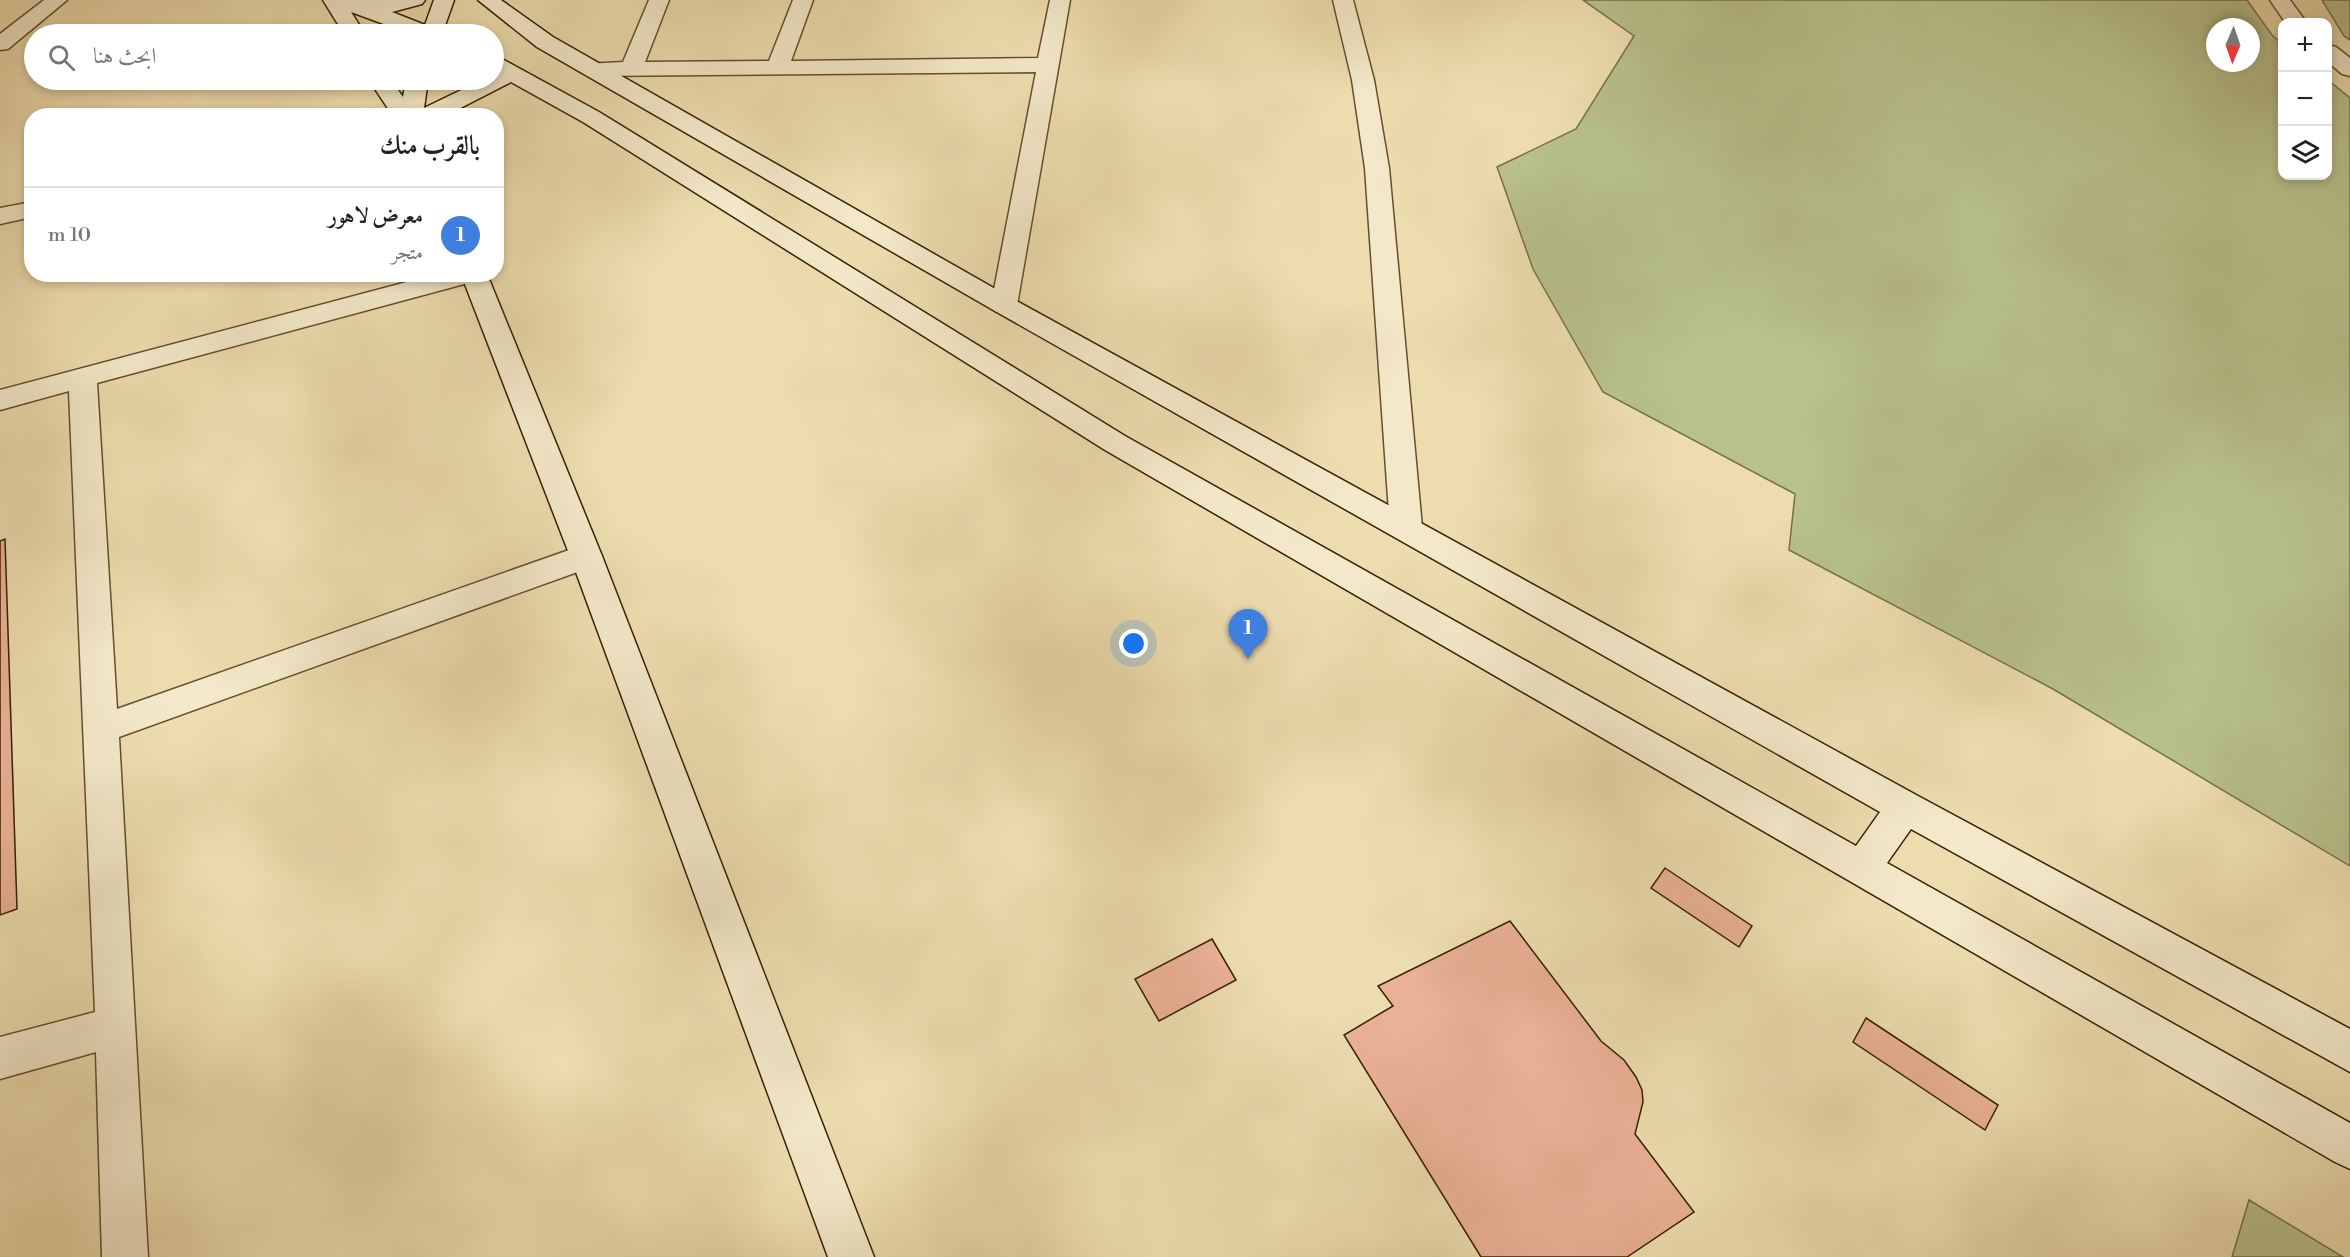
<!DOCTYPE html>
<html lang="ar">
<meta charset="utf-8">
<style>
body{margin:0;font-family:"Libre Bodoni",Amiri,serif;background:#f6f6f6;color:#222;direction:rtl}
.controls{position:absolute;right:18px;top:18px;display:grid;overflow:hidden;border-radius:12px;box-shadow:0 3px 9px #0003}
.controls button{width:54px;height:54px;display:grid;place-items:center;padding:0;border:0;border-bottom:2px solid #e0e0e0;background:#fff;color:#222;font:30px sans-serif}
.compass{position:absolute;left:2206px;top:18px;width:54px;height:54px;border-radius:50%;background:#fff;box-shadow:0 3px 9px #0003;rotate:182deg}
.you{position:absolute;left:1134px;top:644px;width:21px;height:21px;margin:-15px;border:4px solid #fff;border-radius:50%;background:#1a73e8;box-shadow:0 0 0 9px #1a73e833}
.badge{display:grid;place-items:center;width:39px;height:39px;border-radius:50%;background:#111827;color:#fff;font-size:20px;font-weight:700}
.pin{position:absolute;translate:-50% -50px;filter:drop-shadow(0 2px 3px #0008)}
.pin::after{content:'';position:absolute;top:32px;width:21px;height:18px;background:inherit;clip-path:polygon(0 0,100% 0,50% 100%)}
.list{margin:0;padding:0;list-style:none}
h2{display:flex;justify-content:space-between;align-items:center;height:78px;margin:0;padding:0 24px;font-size:26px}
h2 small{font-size:20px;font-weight:400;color:#767676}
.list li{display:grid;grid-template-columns:39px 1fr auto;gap:18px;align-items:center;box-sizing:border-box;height:96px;padding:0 24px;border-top:2px solid #e0e0e0}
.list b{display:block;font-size:22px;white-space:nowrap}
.list p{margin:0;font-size:20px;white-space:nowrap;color:#767676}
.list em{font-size:20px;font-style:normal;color:#767676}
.icon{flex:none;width:33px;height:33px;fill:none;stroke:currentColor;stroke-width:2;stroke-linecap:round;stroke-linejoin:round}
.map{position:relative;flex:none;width:2350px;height:1257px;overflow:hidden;direction:ltr}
.search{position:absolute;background:#fff;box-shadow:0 3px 9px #0003;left:24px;top:24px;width:480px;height:66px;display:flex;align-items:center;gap:15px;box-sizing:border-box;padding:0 21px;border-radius:33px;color:#767676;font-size:22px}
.panel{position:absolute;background:#fff;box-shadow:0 3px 9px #0003;left:24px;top:108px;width:480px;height:174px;border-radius:24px;direction:rtl}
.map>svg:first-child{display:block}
.green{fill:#b8c18b;stroke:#777046;stroke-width:1.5;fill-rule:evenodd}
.building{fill:#eab197;stroke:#362000;stroke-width:1.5}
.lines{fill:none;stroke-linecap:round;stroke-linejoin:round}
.street-casing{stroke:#644f2c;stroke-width:3}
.secondary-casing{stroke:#362000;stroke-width:3}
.street{fill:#f3e9ca;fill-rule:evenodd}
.secondary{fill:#f3e9ca;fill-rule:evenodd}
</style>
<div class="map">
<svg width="2350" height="1257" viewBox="0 0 2350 1257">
<rect width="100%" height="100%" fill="#edddae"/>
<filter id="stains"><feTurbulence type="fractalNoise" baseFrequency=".00333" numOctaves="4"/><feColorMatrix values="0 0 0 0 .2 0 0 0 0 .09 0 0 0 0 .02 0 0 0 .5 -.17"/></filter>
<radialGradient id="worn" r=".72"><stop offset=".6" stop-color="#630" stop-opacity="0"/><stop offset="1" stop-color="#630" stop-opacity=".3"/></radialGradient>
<path class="green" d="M1583 0H2247L2272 35 2282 44V176H2328V80L2350 98V866L2053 689 1789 550 1795 494 1603 392 1533 269 1497 167 1576 129 1634 36ZM2215 27H2251V63H2215Z
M2322 0H2350V40L2344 36Z
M2249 1200 2343 1257H2232Z"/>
<path class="building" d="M5 539 17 909 0 915V541Z
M1665 868 1752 926 1739 947 1651 888Z
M1510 921 1601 1041 1624 1060 1636 1077 1642 1090 1643 1102 1635 1134 1694 1212 1627 1257H1481L1344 1035 1393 1006 1378 986Z
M1212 939 1236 980 1159 1021 1135 979Z
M1866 1018 1998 1105 1985 1130 1853 1042Z"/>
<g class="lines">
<defs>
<path id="street" d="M44 0H67L8 49 0 50V34Z
M649 0H669L645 62 769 61 793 0H813L791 61 1038 58 1050 0H1070L1017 305 1013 311 1004 314 995 311 991 305 1036 72 593 76 585 74 582 69 585 64 623 62Z
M1333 0H1353L1374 80 1389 168 1422 527 1417 535 1406 539 1395 535 1390 527 1365 168 1352 80Z
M2270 0H2290L2306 22H2285Z
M2328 45 2336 47 2350 58V76L2342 74 2328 62Z
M32 202V217L0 224V208Z
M437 274H483L479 280 97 383 117 709 586 544 597 547 602 556 597 565 119 737 148 1257H102L96 1052 0 1079V1037L95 1012 69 391 0 410V390Z"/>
<path id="secondary" d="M323 0H425L422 4 392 12 425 25 434 0H454L442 34H411L351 12 365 34H344Z
M478 0H501L553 37 1013 299 1918 796 2350 1029V1072L1911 829 1887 863 2350 1123V1169L2335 1162 1105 450 583 122 511 82 445 116H393L369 80H391L403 97 406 80H428L424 108 482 80H494V58L502 59 599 112 1125 436 1856 846 1880 812 995 311 537 47Z
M461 274H487L602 556 874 1257H828L570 556Z"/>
</defs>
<use href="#street" class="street-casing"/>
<use href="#secondary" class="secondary-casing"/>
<use href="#street" class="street"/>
<use href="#secondary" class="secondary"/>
</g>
<rect width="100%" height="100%" filter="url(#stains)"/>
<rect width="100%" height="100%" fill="url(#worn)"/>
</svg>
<div class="controls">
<button>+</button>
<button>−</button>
<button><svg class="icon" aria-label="layers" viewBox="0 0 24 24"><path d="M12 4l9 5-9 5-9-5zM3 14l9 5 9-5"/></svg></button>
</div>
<svg class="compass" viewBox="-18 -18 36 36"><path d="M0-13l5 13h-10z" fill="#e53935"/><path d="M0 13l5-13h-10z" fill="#767676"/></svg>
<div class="you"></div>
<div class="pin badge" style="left:1248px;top:659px;background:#3f7fe0">1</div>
<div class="search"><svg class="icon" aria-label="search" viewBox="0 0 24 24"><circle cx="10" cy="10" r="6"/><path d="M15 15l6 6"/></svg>ابحث هنا</div>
<section class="panel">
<h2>بالقرب منك<small></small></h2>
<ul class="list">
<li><span class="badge" style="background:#3f7fe0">1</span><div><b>معرض لاهور</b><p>متجر</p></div><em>10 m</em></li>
</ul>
</section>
</div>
